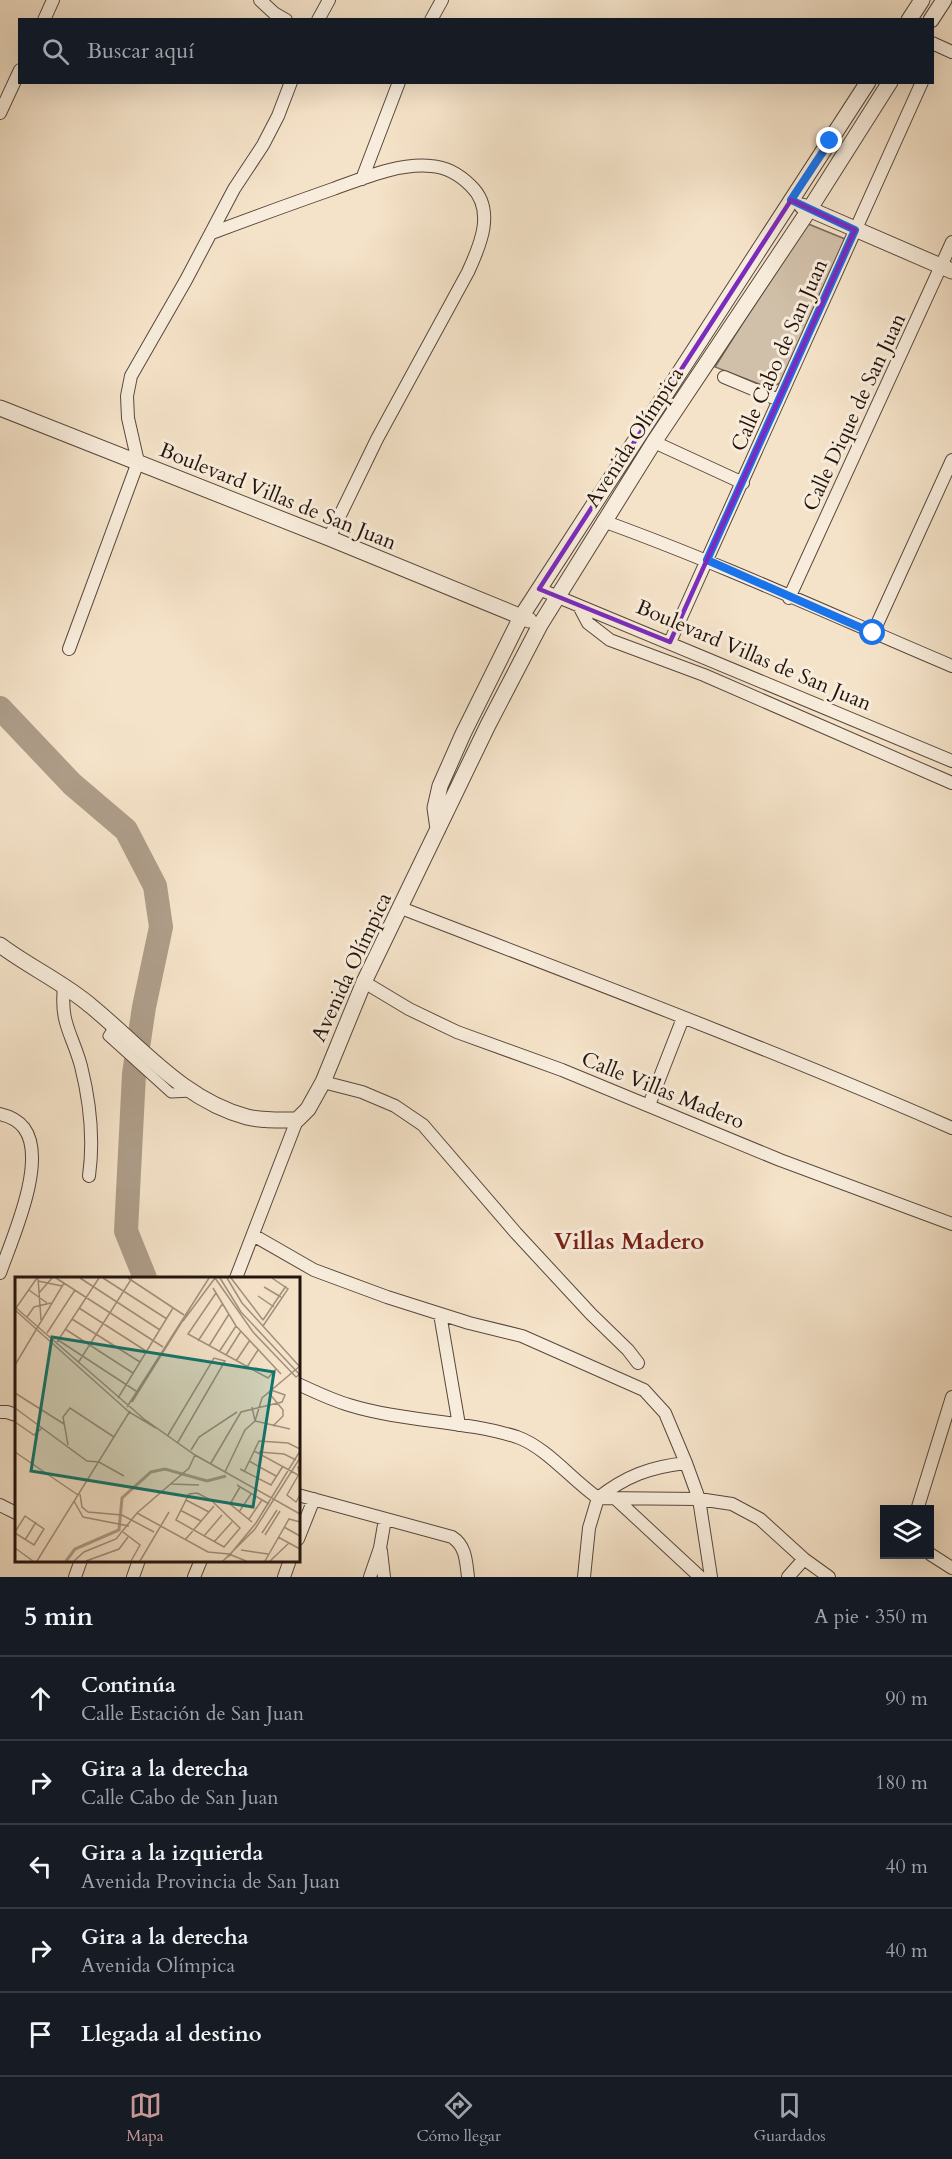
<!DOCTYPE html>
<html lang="es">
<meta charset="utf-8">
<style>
body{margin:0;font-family:Cardo,serif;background:#20242c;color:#f1f3f6}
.controls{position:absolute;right:18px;bottom:18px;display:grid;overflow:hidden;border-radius:0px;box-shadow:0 6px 24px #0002}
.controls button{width:54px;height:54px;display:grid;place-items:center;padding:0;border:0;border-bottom:2px solid #363941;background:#171b24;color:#f1f3f6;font:30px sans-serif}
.stop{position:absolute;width:18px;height:18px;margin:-14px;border:4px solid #1a73e8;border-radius:50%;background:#fff}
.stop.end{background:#1a73e8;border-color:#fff;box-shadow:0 2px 6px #0008}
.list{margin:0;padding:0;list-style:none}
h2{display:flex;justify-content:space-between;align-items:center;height:78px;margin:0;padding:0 24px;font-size:26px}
h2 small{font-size:20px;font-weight:400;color:#9ea1a6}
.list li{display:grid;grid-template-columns:39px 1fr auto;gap:18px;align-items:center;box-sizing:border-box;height:84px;padding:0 24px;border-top:2px solid #363941}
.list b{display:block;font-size:22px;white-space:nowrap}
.list p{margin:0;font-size:20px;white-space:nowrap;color:#9ea1a6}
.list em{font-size:20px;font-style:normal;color:#9ea1a6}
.icon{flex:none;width:33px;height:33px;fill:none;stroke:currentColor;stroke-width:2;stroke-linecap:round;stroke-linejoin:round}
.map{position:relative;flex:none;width:952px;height:1577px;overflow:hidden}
.search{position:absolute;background:#171b24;box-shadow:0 6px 24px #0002;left:18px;right:18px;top:18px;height:66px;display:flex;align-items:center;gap:15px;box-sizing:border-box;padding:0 21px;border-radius:0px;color:#9ea1a6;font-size:22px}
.sheet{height:498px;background:#171b24}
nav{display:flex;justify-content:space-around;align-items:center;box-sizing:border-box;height:84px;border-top:2px solid #363941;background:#171b24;font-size:16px;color:#9ea1a6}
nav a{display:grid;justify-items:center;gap:3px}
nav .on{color:#c59692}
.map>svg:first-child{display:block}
.green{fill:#d1c0a9;stroke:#7a6a5c;stroke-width:1.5}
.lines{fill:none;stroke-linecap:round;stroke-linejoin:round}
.river{stroke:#ae9d89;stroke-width:24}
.pedestrian-casing{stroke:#58483d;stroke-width:11}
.minor-casing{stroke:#58483d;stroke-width:14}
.tertiary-casing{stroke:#58483d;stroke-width:17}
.pedestrian{stroke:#f8eddc;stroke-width:9}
.minor{stroke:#f8eddc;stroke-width:12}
.tertiary{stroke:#f8eddc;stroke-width:15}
.route{stroke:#1a73e8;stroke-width:8}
.marked{fill:none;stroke:#7b2cbf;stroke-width:4.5;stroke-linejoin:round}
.labels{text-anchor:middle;stroke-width:6;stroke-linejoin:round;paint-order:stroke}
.street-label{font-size:21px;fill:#23140e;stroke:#f8eddc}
.quarter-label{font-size:24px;font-weight:bold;fill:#7a1f14;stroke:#f8eddc}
.inset-river{fill:none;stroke:#ae9d89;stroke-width:3}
.inset-road{fill:none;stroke:#a1907e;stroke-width:1.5}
.view{fill:#0f766e;fill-opacity:0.15;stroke:#0f766e;stroke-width:3}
.inset-edge{fill:none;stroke:#23140e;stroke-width:3}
</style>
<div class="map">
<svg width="952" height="1577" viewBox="0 0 952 1577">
<rect width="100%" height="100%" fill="#f5e3c9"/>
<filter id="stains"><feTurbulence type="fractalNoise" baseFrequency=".00333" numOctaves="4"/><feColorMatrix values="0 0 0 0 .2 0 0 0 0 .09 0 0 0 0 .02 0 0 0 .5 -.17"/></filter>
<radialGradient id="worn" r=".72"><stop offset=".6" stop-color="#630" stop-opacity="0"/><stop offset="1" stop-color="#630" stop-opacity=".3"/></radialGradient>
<path class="green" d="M806 223 845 239 784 381 770 388 715 367Z"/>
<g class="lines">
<path class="river" d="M0 708 72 784 126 830 155 886 161 927 144 1007 134 1074 126 1231 145 1278"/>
<defs>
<path id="pedestrian" d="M114 1026 108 1036 171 1093 191 1092"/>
<path id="minor" d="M260 0 274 13 286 20
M44 20 53 0
M318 20 329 0
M431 20 442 0
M932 43 952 52
M0 113 20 70
M362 179 399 82
M212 233C252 218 293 203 333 189 364 178 398 163 431 166 448 167 460 175 471 186 496 210 480 246 468 272L377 439 329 538
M724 377 779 400
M654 442 743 483
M603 521C722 564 836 617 952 666
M539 589 952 761
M789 598 952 242
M579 606 588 623 610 640 704 675 952 783
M873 633 952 460
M670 642 922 82
M69 649 138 462 128 418 127 396 131 376 186 280 234 189 263 145 278 116 291 82
M401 908C585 979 771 1049 952 1128
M364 982 409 1009 457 1032 562 1070 780 1160 952 1224
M64 987C60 1024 72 1033 81 1066 90 1102 94 1140 89 1176
M323 1082 362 1092 395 1106 423 1125 516 1233 591 1314 628 1350 638 1363
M649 1105 683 1018
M0 1114C9 1116 18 1120 24 1128 48 1160 12 1239 0 1273
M253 1235 314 1270 387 1297 469 1323 522 1336 644 1390 665 1413 686 1463 699 1499 711 1577
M236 1278 297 1120
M440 1314 459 1425
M298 1384C315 1392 332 1400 349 1405 404 1422 463 1420 517 1437 546 1447 572 1480 598 1498 626 1476 650 1467 686 1463
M0 1412H7L16 1415
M298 1495 452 1537C466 1546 466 1561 468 1577
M616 1499 700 1577
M0 1505 16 1513
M917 1510 952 1397
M298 1539 314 1499
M381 1551 384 1577
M930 1554 952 1568
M75 1577 81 1560
M133 1577 139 1560
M194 1577 201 1560
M284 1577 290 1560
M370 1577 380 1548 385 1519
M584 1577 589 1528 598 1498 699 1499 732 1504 760 1519 804 1559 829 1577
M788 1577 804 1559"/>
<path id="tertiary" d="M909 20 922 0
M931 20 944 0
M802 206 952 271
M0 408 329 538 529 620
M438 829 435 808 440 786 463 734 521 617 868 82
M0 945C29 967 63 982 91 1006 140 1046 183 1100 247 1117 263 1121 281 1120 297 1120L308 1109 323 1082 364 982 488 725 540 625 654 442 809 210 890 82"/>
</defs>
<use href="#pedestrian" class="pedestrian-casing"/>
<use href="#minor" class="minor-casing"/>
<use href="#tertiary" class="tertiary-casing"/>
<use href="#pedestrian" class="pedestrian"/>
<use href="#minor" class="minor"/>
<use href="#tertiary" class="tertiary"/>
</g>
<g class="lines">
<path class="route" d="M830 141 791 200 855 230 707 560 873 633"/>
</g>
<path class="marked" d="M791 200 855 230 670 642 539 589Z"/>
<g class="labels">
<g class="street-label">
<text transform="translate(779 355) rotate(-66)" y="7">Calle Cabo de San Juan</text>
<text transform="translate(854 412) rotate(-65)" y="7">Calle Dique de San Juan</text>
<text transform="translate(634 437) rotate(-57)" y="7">Avenida Olímpica</text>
<text transform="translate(278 496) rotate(22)" y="7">Boulevard Villas de San Juan</text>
<text transform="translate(754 655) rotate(23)" y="7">Boulevard Villas de San Juan</text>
<text transform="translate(351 967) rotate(-65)" y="7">Avenida Olímpica</text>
<text transform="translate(663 1090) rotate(22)" y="7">Calle Villas Madero</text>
</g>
<g class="quarter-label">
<text x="629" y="1249">Villas Madero</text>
</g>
</g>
<g transform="translate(15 1277)">
<rect width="285" height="285" fill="#f5e3c9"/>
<path class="inset-river" d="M51 284 60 272 104 253 107 221 136 195 150 192 192 204 211 199"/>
<path class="inset-road" d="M23 1 26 43M41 1 148 70M65 1 145 53M88 1 152 42M113 1 169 38M200 1 238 55 281 100 285 97M205 1 226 35 285 98M212 1 227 26 285 90M216 1 248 43M23 4 47 9M249 10 266 20M198 11 221 49M14 13 32 26M24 16 37 1M201 16 173 57 253 101 261 92M243 19 259 30M0 30 129 142 180 178 285 237M1 31 22 1M64 31 131 74M0 33 114 135 141 151M12 40 19 30 36 26M57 42 125 85M248 43 271 9M168 44 200 1M248 49 273 12 257 1M50 52 118 96M32 56 60 13M43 63 121 114M183 64 208 26M42 65 84 1M194 69 214 37M204 75 221 49 266 97M211 78 226 54M221 84 235 63M63 86 117 1M0 88 49 6M232 90 243 73M0 116 49 147M254 116 268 133V139L258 149M103 121 158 31M117 125 173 35M112 130 194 1M0 131 72 184 84 185 109 199M0 145 19 158 27 151M275 152 240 144 247 121 285 89M153 158 199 81 210 84 163 165M53 168 48 140 55 131 99 160M176 173 184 160 222 135M239 174 285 199M0 175 63 218M244 175 269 177 281 183M234 184 261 199M196 186 226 135 267 125 270 118 256 113M283 189 284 197 272 218 281 225 285 218M225 192 256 208 268 189M210 195 230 153 240 144 237 130M229 195 244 164 273 166 285 172M156 207 184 208M222 208 254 227M225 210 215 227 237 245M182 216 196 223 225 251 209 270 161 243 174 217ZM65 217 67 230 73 235 107 238 139 255M171 223 194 235M59 224 68 240 114 249M165 233 186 244M224 235 236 217M122 236 193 275 214 277 231 284M234 242 247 223M269 250 285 259M0 255 10 239 29 252 19 268 0 256M108 255 125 268 116 284M247 256 262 233M250 258 265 234M189 259 207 238M263 260 285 272M10 263 21 245M170 263 199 229M199 265 217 245M0 271 18 284M226 273 253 277M213 280 241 246 285 174M22 284 115 134M59 284 69 275 101 262 122 236 174 191 180 178M71 284 104 272 113 260M125 284 154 235M208 284 240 252 285 181M250 284 274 242 285 245M255 284 274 266"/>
<path class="view" d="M37 60 259 95 238 230 16 194Z"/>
<rect width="285" height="285" class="inset-edge"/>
</g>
<rect width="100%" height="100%" filter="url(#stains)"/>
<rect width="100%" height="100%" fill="url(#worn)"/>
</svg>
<div class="controls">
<button><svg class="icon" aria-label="layers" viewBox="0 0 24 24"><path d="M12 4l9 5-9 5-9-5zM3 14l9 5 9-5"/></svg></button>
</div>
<div class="stop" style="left:873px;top:633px"></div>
<div class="stop end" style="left:830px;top:141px"></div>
<div class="search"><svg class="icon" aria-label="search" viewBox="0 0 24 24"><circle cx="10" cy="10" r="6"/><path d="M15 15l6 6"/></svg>Buscar aquí</div>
</div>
<section class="sheet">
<h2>5 min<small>A pie · 350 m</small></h2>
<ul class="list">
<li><svg class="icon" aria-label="ahead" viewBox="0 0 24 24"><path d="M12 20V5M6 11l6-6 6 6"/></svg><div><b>Continúa</b><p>Calle Estación de San Juan</p></div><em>90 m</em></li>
<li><svg class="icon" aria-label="right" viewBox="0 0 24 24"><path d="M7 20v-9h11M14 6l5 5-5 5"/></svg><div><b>Gira a la derecha</b><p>Calle Cabo de San Juan</p></div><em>180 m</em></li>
<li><svg class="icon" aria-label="left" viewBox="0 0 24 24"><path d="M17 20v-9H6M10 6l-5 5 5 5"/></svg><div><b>Gira a la izquierda</b><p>Avenida Provincia de San Juan</p></div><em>40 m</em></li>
<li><svg class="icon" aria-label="right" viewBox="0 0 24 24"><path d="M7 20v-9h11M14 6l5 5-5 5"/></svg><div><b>Gira a la derecha</b><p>Avenida Olímpica</p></div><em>40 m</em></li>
<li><svg class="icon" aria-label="arrive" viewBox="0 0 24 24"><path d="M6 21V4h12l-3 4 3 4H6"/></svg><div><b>Llegada al destino</b></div></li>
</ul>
</section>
<nav>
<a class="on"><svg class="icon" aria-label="map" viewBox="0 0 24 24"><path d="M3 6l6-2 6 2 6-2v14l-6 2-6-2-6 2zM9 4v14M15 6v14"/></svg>Mapa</a>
<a><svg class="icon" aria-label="directions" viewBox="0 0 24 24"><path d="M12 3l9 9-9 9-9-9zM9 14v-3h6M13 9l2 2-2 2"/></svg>Cómo llegar</a>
<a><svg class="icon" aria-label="saved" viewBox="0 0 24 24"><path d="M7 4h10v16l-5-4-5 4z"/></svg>Guardados</a>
</nav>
